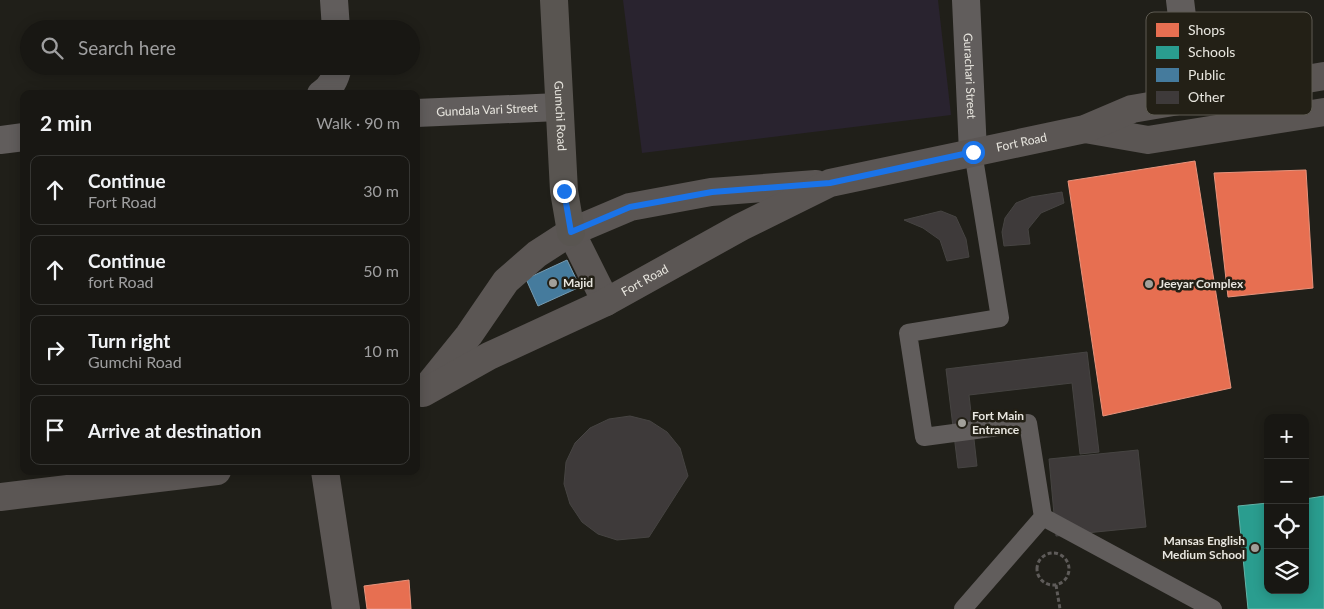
<!DOCTYPE html>
<meta charset="utf-8">
<style>
body{margin:0;font-family:Lato,sans-serif;background:#252421;color:#f1f3f6}
.controls{position:absolute;right:15px;bottom:15px;display:grid;overflow:hidden;border-radius:10px;box-shadow:0 2px 12px #0003}
.controls button{width:45px;height:45px;display:grid;place-items:center;padding:0;border:0;border-bottom:1px solid #363633;background:#181713;color:#f1f3f6;font:25px sans-serif}
.stop{position:absolute;width:15px;height:15px;margin:-11px;border:4px solid #1a73e8;border-radius:50%;background:#fff}
.stop.end{background:#1a73e8;border-color:#fff;box-shadow:0 1px 5px #0008}
.list{margin:0;padding:0;list-style:none}
h2{display:flex;justify-content:space-between;align-items:center;height:65px;margin:0;padding:0 20px;font-size:21px}
h2 small{font-size:16px;font-weight:400;color:#9f9fa0}
.list li{display:grid;grid-template-columns:32px 1fr auto;gap:15px;align-items:center;box-sizing:border-box;height:70px;margin:0 10px 10px;padding:0 10px;border:1px solid #363633;border-radius:10px}
.list b{display:block;font-size:19px;white-space:nowrap}
.list p{margin:0;font-size:16px;white-space:nowrap;color:#9f9fa0}
.list em{font-size:16px;font-style:normal;color:#9f9fa0}
.icon{flex:none;width:28px;height:28px;fill:none;stroke:currentColor;stroke-width:2;stroke-linecap:round;stroke-linejoin:round}
.map{position:relative;flex:none;width:1324px;height:609px;overflow:hidden}
.search{position:absolute;background:#181713;box-shadow:0 2px 12px #0003;left:20px;top:20px;width:400px;height:55px;display:flex;align-items:center;gap:12px;box-sizing:border-box;padding:0 18px;border-radius:28px;color:#9f9fa0;font-size:19px}
.panel{position:absolute;background:#181713;box-shadow:0 2px 12px #0003;left:20px;top:90px;width:400px;height:385px;border-radius:10px}
.map>svg:first-child{display:block}
.commercial{fill:#29232f}
.shops{fill:#e76f51;stroke:#e7937c}
.schools{fill:#2a9d8f;stroke:#63b3a7}
.public{fill:#457b9d;stroke:#769bb1}
.building{fill:#3e3a3a;stroke:#464442}
.lines{fill:none;stroke-linecap:round;stroke-linejoin:round}
.path{stroke:#5e5b59;stroke-width:3;stroke-dasharray:4 2.5;stroke-linecap:butt}
.lane{stroke:#615d5c;stroke-width:18}
.street{stroke:#615d5c;stroke-width:28}
.secondary{stroke:#5b5654;stroke-width:28}
.primary{stroke:#595551;stroke-width:28}
.route{stroke:#1a73e8;stroke-width:6}
.poi-dot{fill:#a2a09a;stroke:#232016;stroke-width:2}
.labels{text-anchor:middle;stroke-width:5;stroke-linejoin:round;paint-order:stroke}
.street-label{font-size:12px;fill:#e8e6df;stroke:#232016}
.poi-label{font-size:12px;font-weight:bold;fill:#e8e6df;stroke:#232016;text-anchor:start}
.key{fill:#232016;stroke:#5e5b52;stroke-width:1}
.key-label{font-size:14px;fill:#e8e6df}
</style>
<div class="map">
<svg width="1324" height="609" viewBox="0 0 1324 609">
<rect width="100%" height="100%" fill="#201f19"/>
<path class="commercial" d="M623 0H938L951 115 642 153Z"/>
<path class="shops" d="M1195 161 1231 388 1103 416 1068 181Z
M1306 170 1313 288 1228 297 1214 173Z
M409 580 411 609H367L364 586Z"/>
<path class="schools" d="M1324 496V609H1248L1238 506 1268 503V590H1305V499Z"/>
<path class="public" d="M567 260 580 287 538 306 526 279Z"/>
<path class="building" d="M1062 192 1064 203 1041 213 1028 229 1030 244 1004 246 1002 232 1005 218 1016 203 1031 197Z
M941 211 956 217 966 239 969 257 947 261 940 240 923 228 904 220Z
M1087 352 1099 452 1080 454 1072 383 969 395 977 466 958 468 946 369Z
M630 416 650 421 667 432 680 448 688 476 649 537 617 540 598 534 582 522 570 504 564 484 566 462 575 443 590 428 609 419Z
M1138 450 1146 527 1056 536 1049 459Z"/>
<g class="lines">
<path class="path" d="M1037 569a16 16 0 1 1 32 0a16 16 0 1 1-32 0Z
M1056 585 1060 609"/>
<path class="lane" d="M1043 517 1213 609
M963 609 1043 517 1028 423 924 437 908 333 1000 318 973 152"/>
<g class="street">
<path d="M334 0 336 29"/>
<path id="s1" d="M966 0 973 152"/>
<path d="M1180 0 1192 99"/>
<path d="M321 94C331 88 336 77 338 66"/>
<path id="s2" d="M416 113 559 107"/>
<path d="M0 140 24 137"/>
</g>
<g class="secondary">
<path d="M1085 129 1148 140 1324 112"/>
<path d="M571 232 606 302"/>
<path d="M431 382 469 335 506 281 537 254 571 232 630 207 711 192 816 184"/>
<path id="s3" d="M423 393 489 356 606 302 741 227 830 183 1085 129 1132 109 1324 76"/>
<path d="M325 471 346 609"/>
<path d="M0 497 217 471"/>
</g>
<path class="primary" id="s4" d="M554 0 564 191 571 232"/>
</g>
<g class="lines">
<path class="route" d="M564 191 571 232 630 207 712 192 830 183 973 152"/>
</g>
<g class="poi-dot">
<circle cx="553" cy="283" r="5"/>
<circle cx="1149" cy="284" r="5"/>
<circle cx="962" cy="423" r="5"/>
<circle cx="1255" cy="548" r="5"/>
</g>
<g class="labels">
<g class="street-label">
<text dy="4" stroke="none"><textPath href="#s1" startOffset="76">Gurachari Street</textPath></text>
<text dy="4" stroke="none"><textPath href="#s2" startOffset="71">Gundala Vari Street</textPath></text>
<text dy="4" stroke="none"><textPath href="#s4" startOffset="116">Gumchi Road</textPath></text>
<text dy="4" stroke="none"><textPath href="#s3" startOffset="654">Fort Road</textPath></text>
<text dy="4" stroke="none"><textPath href="#s3" startOffset="249">Fort Road</textPath></text>
</g>
<g class="poi-label">
<text x="563" y="287">Majid</text>
<text x="1159" y="288">Jeeyar Complex</text>
<text x="972" y="420">Fort Main<tspan x="972" dy="14">Entrance</tspan></text>
<text x="1245" y="545" text-anchor="end">Mansas English<tspan x="1245" dy="14">Medium School</tspan></text>
</g>
</g>
<rect x="1146" y="12" width="166" height="103" rx="8" class="key"/>
<rect x="1156" y="23" width="23" height="14" fill="#e76f51"/>
<rect x="1156" y="46" width="23" height="13" fill="#2a9d8f"/>
<rect x="1156" y="68" width="23" height="14" fill="#457b9d"/>
<rect x="1156" y="91" width="23" height="13" fill="#3e3a3a"/>
<g class="key-label">
<text x="1188" y="35">Shops</text>
<text x="1188" y="57">Schools</text>
<text x="1188" y="80">Public</text>
<text x="1188" y="102">Other</text>
</g>
</svg>
<div class="controls">
<button>+</button>
<button>−</button>
<button><svg class="icon" aria-label="locate" viewBox="0 0 24 24"><circle cx="12" cy="12" r="6"/><path d="M12 2v4M12 18v4M2 12h4M18 12h4"/></svg></button>
<button><svg class="icon" aria-label="layers" viewBox="0 0 24 24"><path d="M12 4l9 5-9 5-9-5zM3 14l9 5 9-5"/></svg></button>
</div>
<div class="stop" style="left:973px;top:152px"></div>
<div class="stop end" style="left:564px;top:191px"></div>
<div class="search"><svg class="icon" aria-label="search" viewBox="0 0 24 24"><circle cx="10" cy="10" r="6"/><path d="M15 15l6 6"/></svg>Search here</div>
<section class="panel">
<h2>2 min<small>Walk · 90 m</small></h2>
<ul class="list">
<li><svg class="icon" aria-label="ahead" viewBox="0 0 24 24"><path d="M12 20V5M6 11l6-6 6 6"/></svg><div><b>Continue</b><p>Fort Road</p></div><em>30 m</em></li>
<li><svg class="icon" aria-label="ahead" viewBox="0 0 24 24"><path d="M12 20V5M6 11l6-6 6 6"/></svg><div><b>Continue</b><p>fort Road</p></div><em>50 m</em></li>
<li><svg class="icon" aria-label="right" viewBox="0 0 24 24"><path d="M7 20v-9h11M14 6l5 5-5 5"/></svg><div><b>Turn right</b><p>Gumchi Road</p></div><em>10 m</em></li>
<li><svg class="icon" aria-label="arrive" viewBox="0 0 24 24"><path d="M6 21V4h12l-3 4 3 4H6"/></svg><div><b>Arrive at destination</b></div></li>
</ul>
</section>
</div>
